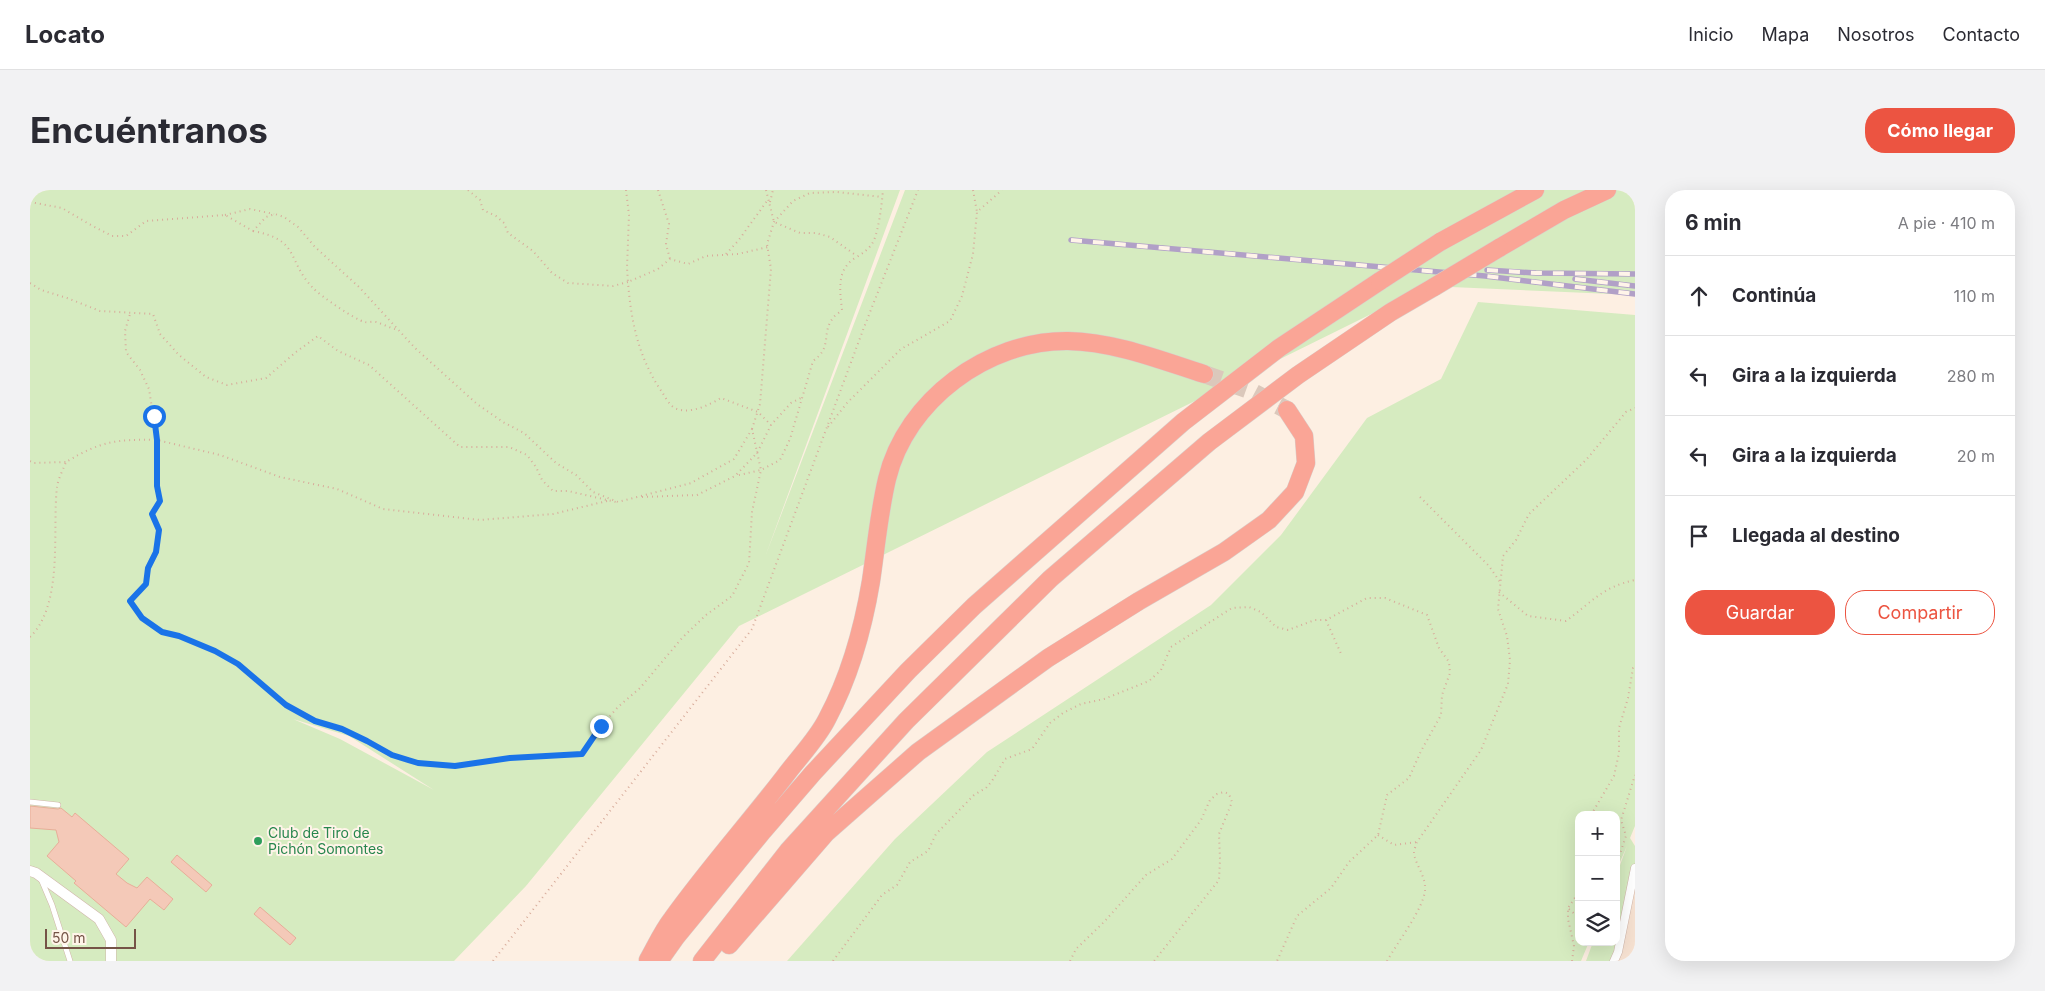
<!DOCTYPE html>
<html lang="es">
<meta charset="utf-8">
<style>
body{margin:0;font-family:Inter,sans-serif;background:#f2f2f3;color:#2b2b33}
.controls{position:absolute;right:15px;bottom:15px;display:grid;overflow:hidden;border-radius:10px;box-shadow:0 5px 20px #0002}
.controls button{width:45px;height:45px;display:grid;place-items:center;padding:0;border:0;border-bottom:1px solid #e1e1e2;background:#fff;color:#2b2b33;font:25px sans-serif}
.scale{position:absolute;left:15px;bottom:12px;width:91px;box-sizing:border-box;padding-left:5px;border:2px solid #755347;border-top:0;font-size:14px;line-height:18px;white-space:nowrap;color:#755347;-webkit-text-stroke:4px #fff4e9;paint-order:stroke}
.stop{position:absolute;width:15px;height:15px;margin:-11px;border:4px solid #1a73e8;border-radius:50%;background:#fff}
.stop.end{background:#1a73e8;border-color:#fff;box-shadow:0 1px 5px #0008}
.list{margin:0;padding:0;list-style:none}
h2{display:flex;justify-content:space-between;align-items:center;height:65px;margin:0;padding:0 20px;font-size:21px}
h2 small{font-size:16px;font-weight:400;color:#7c7c81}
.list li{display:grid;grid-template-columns:32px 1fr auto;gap:15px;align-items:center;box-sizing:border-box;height:80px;padding:0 20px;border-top:1px solid #e1e1e2}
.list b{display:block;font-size:19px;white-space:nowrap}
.list em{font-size:16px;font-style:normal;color:#7c7c81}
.actions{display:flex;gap:10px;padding:15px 20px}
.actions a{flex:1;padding:11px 0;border:1px solid #ec5441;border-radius:20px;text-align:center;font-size:18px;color:#ec5441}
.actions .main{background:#ec5441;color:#fff}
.icon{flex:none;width:28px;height:28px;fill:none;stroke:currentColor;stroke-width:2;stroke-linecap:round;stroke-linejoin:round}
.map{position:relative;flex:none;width:1605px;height:771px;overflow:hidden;border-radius:20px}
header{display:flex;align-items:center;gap:30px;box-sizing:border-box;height:70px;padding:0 25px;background:#fff;border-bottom:1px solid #e1e1e2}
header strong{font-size:24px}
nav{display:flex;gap:28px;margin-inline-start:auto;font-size:18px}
.intro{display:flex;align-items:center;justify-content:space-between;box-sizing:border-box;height:120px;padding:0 30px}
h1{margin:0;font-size:35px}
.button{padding:12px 22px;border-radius:20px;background:#ec5441;color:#fff;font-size:18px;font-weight:700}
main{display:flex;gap:30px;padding:0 30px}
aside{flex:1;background:#fff;border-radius:20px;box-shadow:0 5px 20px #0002}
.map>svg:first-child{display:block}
.residential{fill:#f5e0d0}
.green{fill:#d6ebc0;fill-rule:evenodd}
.building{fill:#f4c9b8;stroke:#e7ad98}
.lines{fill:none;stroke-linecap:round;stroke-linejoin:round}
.motorway-tunnel{stroke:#dbc8bb;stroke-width:18;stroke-dasharray:18 9;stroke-linecap:butt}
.service-casing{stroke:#d1b7ab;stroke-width:6}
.pedestrian-casing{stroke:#d1b7ab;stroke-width:9}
.minor-casing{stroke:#d1b7ab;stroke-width:11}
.motorway-casing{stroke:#d8cfcb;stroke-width:19}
.path{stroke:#d8ac9b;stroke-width:2;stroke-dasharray:1 4;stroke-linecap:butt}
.service{stroke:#fff;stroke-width:5}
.pedestrian{stroke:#fff;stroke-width:8}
.minor{stroke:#fff;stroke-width:10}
.motorway{stroke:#faa596;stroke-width:18}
.rail-casing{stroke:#b1a0c7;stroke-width:5.5}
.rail{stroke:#fff4e9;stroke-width:4;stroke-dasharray:11;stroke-linecap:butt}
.motorway-bridge-casing{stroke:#d8cfcb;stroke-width:19;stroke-linecap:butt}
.motorway-bridge{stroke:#faa596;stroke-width:18}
.route{stroke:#1a73e8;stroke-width:6}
.leisure-dot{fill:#2e9e5b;stroke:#fff4e9;stroke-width:2}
.labels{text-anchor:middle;stroke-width:4;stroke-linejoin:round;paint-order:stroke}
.leisure-label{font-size:14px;fill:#27864d;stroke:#fff4e9;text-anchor:start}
</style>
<header>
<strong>Locato</strong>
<nav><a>Inicio</a><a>Mapa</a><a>Nosotros</a><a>Contacto</a></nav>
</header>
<div class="intro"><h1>Encuéntranos</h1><a class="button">Cómo llegar</a></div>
<main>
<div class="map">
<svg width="1605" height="771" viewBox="0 0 1605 771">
<rect width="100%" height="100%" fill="#fdefe2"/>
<path class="residential" d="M1605 662V771H1559L1586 752Z"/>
<path class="green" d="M0 0H870L735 367 875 0H1605V105L1398 96 709 436 496 696 424 771H0ZM263 529 319 546 404 600 310 549Z
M1448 112 1605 125V636L1600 648 1605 656V678L1584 771H1556L1563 752H1586V686L1597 656 1586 681V625H1549V752H1559L1551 771H757L865 649 957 562 1181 415 1251 345 1337 228 1411 189Z"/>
<path class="building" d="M0 616 28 619 31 618 42 627 45 623 99 669 86 684 97 693 107 698 117 687 143 709 134 720 120 709 96 737 44 693 46 691 17 666 29 652 26 640 0 638Z
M147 665 182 695 176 702 141 672Z
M230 717 266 748 260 755 224 724Z"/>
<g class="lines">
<path class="motorway-tunnel" d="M1174 184 1219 200 1257 220"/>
<defs>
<path id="service" d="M0 612 28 615
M11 689 22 715 40 771"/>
<path id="pedestrian" d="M1584 771 1588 762 1605 678"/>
<path id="minor" d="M0 681 6 683 69 729 81 750V771"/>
<path id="motorway" d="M1410 52 1505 0
M1469 58 1534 20 1577 0
M699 755 796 643 888 562 1018 468 1109 411 1194 362 1239 330 1265 302 1276 273 1274 246 1257 220
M618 770C626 756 632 742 642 729 677 680 718 634 755 586 769 567 787 549 797 529 820 486 833 439 841 391 846 357 849 323 857 289 876 210 958 150 1038 151 1085 152 1130 170 1174 184
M629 771 646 747 733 641 783 583 878 481 944 416 1153 232 1249 158 1350 91
M672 771 758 661 876 531 1020 389 1179 252 1268 185 1361 122 1404 97"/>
</defs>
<use href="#service" class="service-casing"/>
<use href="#pedestrian" class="pedestrian-casing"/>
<use href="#minor" class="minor-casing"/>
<use href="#motorway" class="motorway-casing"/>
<path class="path" d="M438 0 450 10 453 20 466 26 474 33 478 43 503 61 522 83 538 93 583 96 598 92C601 132 609 169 632 202 636 208 640 217 647 219 661 224 679 215 691 208L728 222 741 235
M596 0 599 25 597 78 598 92 628 79 640 69 658 74 676 66 708 64 738 57
M628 0 639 34 636 54 640 69
M736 0 744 32 770 43H786L800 47 827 66
M943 0 947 22
M0 12 32 18 59 34 82 46H96L116 31 195 25 223 41 236 27 245 24 254 27 268 37 285 57 329 97 385 158 447 214 473 232 494 243 526 273 546 285 563 302 588 312 661 293 704 269 722 239 731 280 750 270 760 249 783 171C803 157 791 143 803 128 805 125 809 123 812 120 810 101 806 80 825 68 833 63 840 59 844 50 849 39 852 12 853 0
M740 12 743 0
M195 25 220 19 244 24
M223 41C271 50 256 70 283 98 289 105 327 131 335 132 338 133 342 131 346 132 353 134 360 138 368 140
M696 64 708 51 737 11
M0 93 11 100 37 108 70 121 123 124 130 144 149 165 176 187 197 195 236 188 266 162 288 146 308 161 339 175 430 257H479L497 265 506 277 512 290 523 301H538L586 312
M798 237 817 213 871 159 920 131 932 106 943 64 947 22 972 0
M722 239 730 214 741 79 737 54 744 32 763 11 780 3 807 2 852 7
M0 271 3 273 36 272
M612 307 667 305 705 286 727 263 741 235 761 213 771 208
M1390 307 1459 376 1470 392
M577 311 523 324 450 330 353 319 307 299 250 287 190 265 127 250V296L130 311 122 324 129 340 126 363 118 378 117 394 100 411 112 428 131 442 149 446 185 461 208 474 256 515 285 531 312 539 337 551 362 565 388 573 425 576 480 569 552 563 571 536 588 517 610 498 652 448 676 425 702 406 719 373 722 322 731 280 705 286
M1469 402 1498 426 1536 431C1562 412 1572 397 1605 390
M1296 430 1312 466
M0 447C34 414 22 340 27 297 28 289 33 280 36 272 71 251 87 249 127 250L119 199 110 180 96 162 95 141 100 124
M1561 625 1584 586 1589 563V538L1598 508 1603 478 1605 475
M1348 645 1364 655 1387 652
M1586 676 1596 646 1591 630 1605 585
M1539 719 1547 726 1549 725
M463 771 722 439 833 140 888 0
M803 771 852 705 867 695 880 672 898 661 906 644 944 605 956 598 962 591 975 569 1002 559 1020 533 1033 523 1051 514 1074 509 1119 491 1131 480 1141 457 1202 418 1219 417 1231 422 1246 437 1258 440 1285 430H1296L1337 408H1355L1397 425 1409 458 1419 472 1420 483 1412 505 1411 525 1391 561 1379 588 1357 605 1348 645 1319 672 1301 698 1267 726 1247 771
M1040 771 1046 759 1074 732 1116 685 1142 669 1171 630 1180 610 1187 604 1194 602 1199 604 1202 612 1189 644 1190 670 1189 690 1124 771
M1357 771C1367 753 1394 718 1395 700 1396 686 1385 674 1384 663 1384 660 1386 655 1387 652L1451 560 1478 494 1480 470 1477 446 1468 419 1473 366 1486 350 1499 324 1556 270 1596 222 1605 218
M1542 771 1544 756 1538 729V718L1549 702"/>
<use href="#service" class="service"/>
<use href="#pedestrian" class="pedestrian"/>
<use href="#minor" class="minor"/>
<use href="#motorway" class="motorway"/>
<defs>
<path id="rail" d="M1041 50 1455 86 1605 104
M1457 80 1506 83 1605 84
M1545 89 1605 96"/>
</defs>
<use href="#rail" class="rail-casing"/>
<use href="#rail" class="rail"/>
<defs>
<path id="motorway-bridge" d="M1350 91 1410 52
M1404 97 1469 58"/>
</defs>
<use href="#motorway-bridge" class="motorway-bridge-casing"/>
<use href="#motorway-bridge" class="motorway-bridge"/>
</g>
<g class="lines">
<path class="route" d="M124 226 127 250V296L130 311 122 324 129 340 126 362 118 378 116 394 100 411 112 428 132 442 149 446 185 461 208 474 256 515 285 531 312 539 337 551 362 565 388 573 425 576 480 568 552 564 571 536"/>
</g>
<circle class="leisure-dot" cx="228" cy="651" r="5"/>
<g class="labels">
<g class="leisure-label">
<text x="238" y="648">Club de Tiro de<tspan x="238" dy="16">Pichón Somontes</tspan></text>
</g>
</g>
</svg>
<div class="controls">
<button>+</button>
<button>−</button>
<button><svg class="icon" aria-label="layers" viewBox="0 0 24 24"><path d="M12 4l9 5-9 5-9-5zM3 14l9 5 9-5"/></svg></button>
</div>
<div class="scale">50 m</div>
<div class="stop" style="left:124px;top:226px"></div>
<div class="stop end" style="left:571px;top:536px"></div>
</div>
<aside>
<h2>6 min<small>A pie · 410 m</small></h2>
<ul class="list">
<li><svg class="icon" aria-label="ahead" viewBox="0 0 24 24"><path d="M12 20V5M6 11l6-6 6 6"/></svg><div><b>Continúa</b></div><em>110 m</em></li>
<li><svg class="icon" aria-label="left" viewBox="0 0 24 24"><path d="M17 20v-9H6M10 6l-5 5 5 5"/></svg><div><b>Gira a la izquierda</b></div><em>280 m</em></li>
<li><svg class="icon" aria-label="left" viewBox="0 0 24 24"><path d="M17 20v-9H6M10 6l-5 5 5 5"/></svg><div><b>Gira a la izquierda</b></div><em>20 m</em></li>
<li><svg class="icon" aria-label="arrive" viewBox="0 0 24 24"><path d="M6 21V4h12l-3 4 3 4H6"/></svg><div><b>Llegada al destino</b></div></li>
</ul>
<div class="actions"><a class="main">Guardar</a><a>Compartir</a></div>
</aside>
</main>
